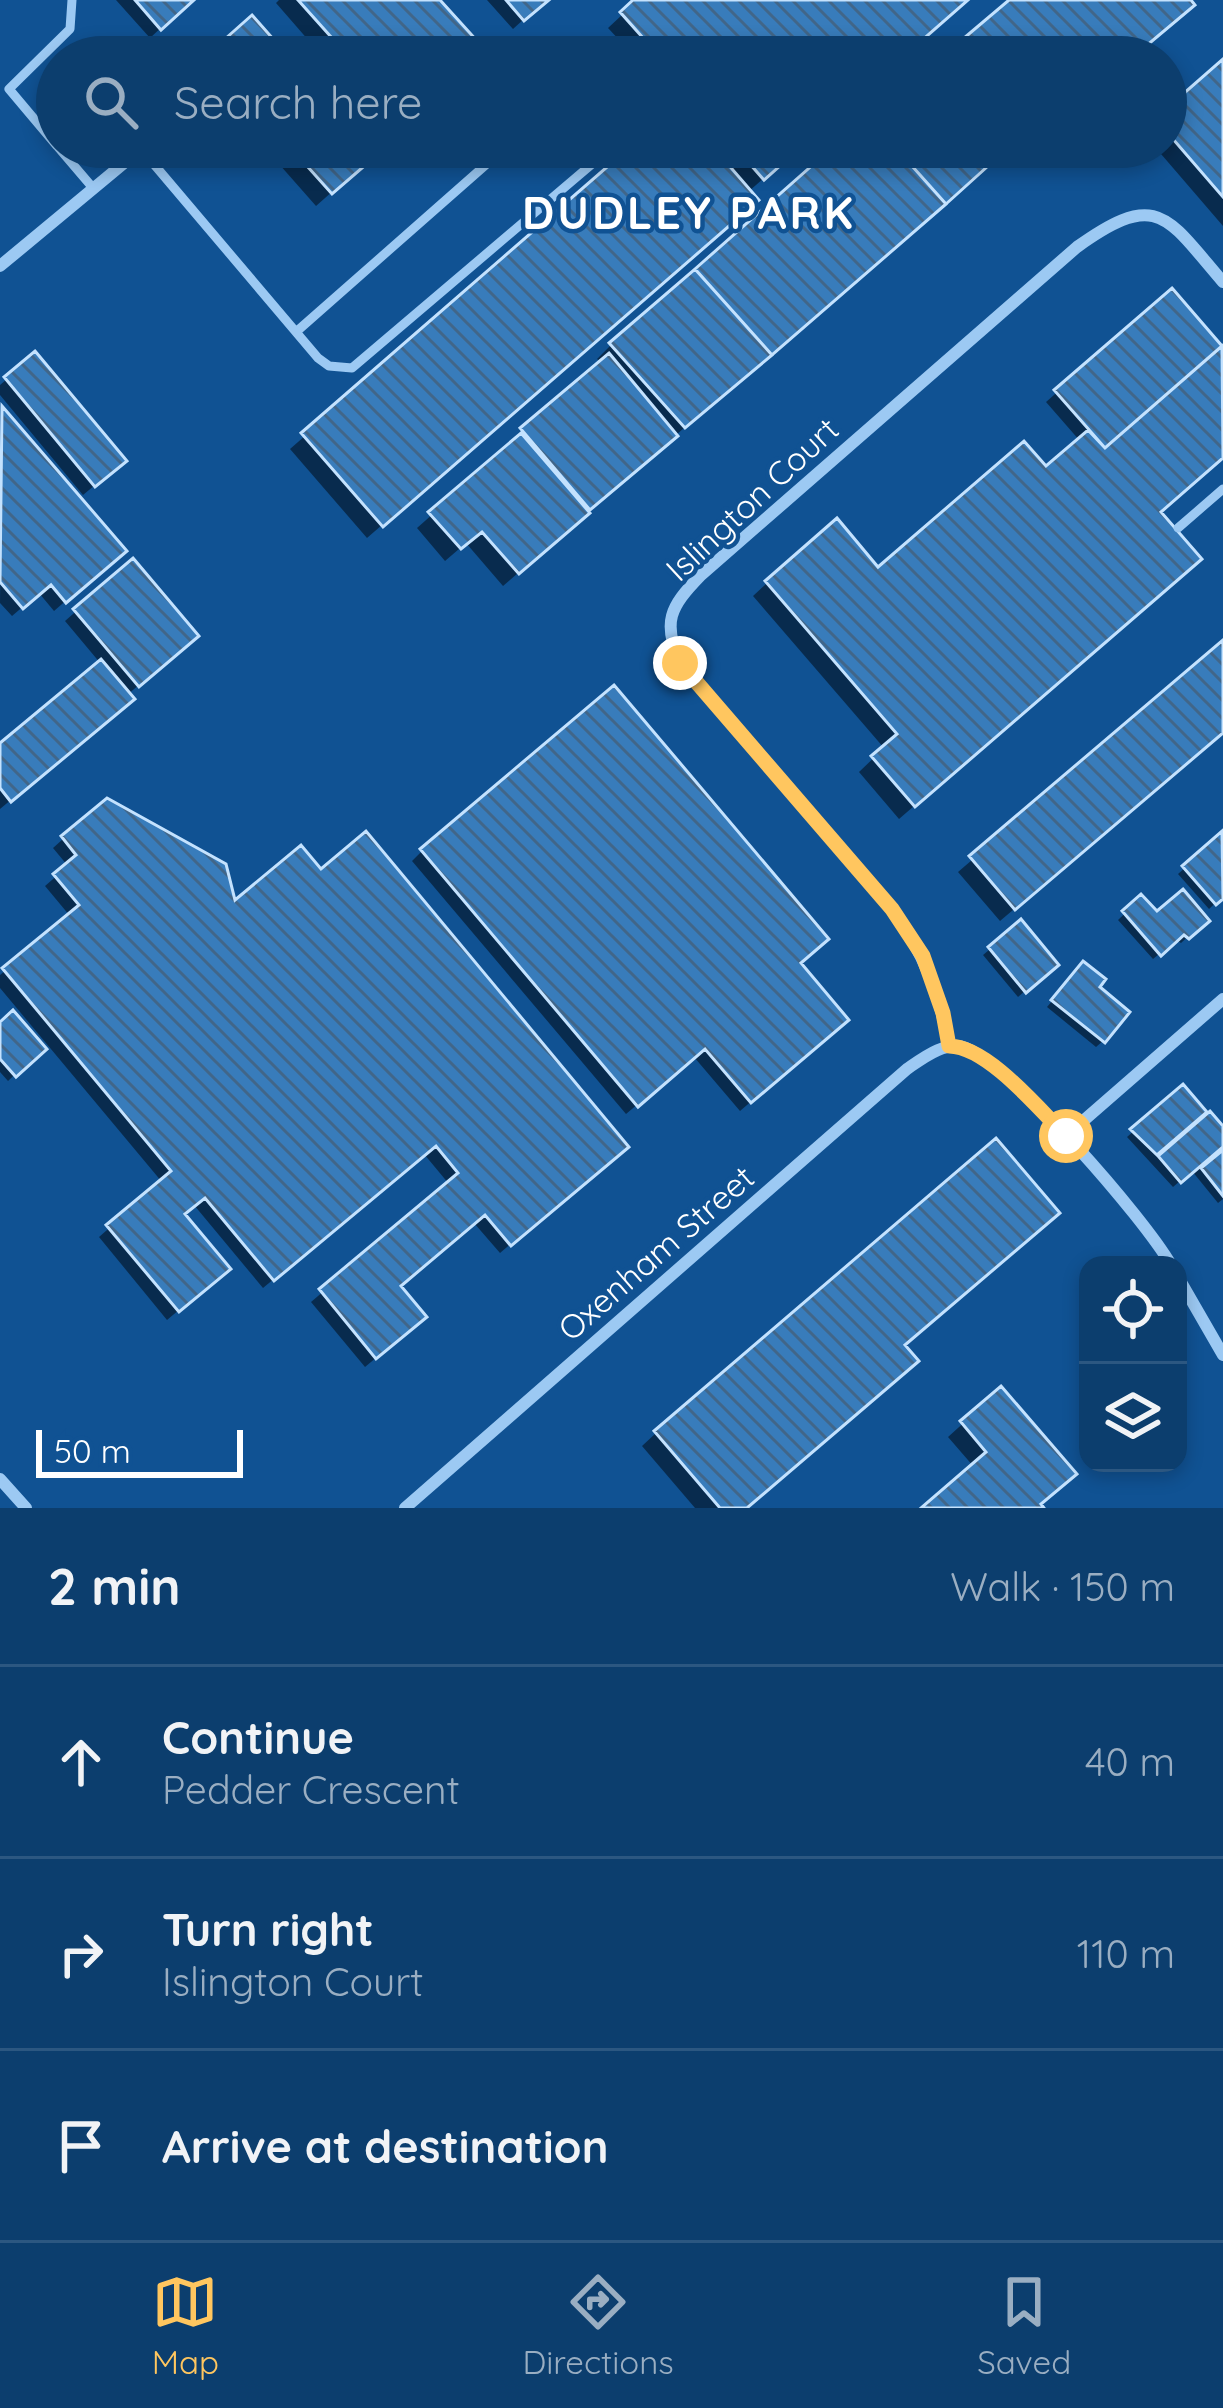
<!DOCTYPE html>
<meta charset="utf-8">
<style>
body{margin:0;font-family:Quicksand,sans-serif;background:#1a4976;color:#f1f3f6}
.controls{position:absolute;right:36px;bottom:36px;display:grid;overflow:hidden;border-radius:24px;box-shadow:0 6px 18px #0003}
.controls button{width:108px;height:108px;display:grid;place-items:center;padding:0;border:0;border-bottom:3px solid #2c5781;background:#0c3e6e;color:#f1f3f6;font:60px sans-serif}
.scale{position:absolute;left:36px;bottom:30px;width:207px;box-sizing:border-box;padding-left:12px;border:6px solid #fff;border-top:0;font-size:33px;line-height:42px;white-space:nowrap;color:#fff;-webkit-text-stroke:9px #105293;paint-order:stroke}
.stop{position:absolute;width:36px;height:36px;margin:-27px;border:9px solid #ffc65f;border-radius:50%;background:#fff}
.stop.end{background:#ffc65f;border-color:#fff;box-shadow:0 3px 12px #0008}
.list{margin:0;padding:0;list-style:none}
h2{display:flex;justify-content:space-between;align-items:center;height:156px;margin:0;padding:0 48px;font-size:51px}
h2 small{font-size:39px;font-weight:400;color:#9aaec2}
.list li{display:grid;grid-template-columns:78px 1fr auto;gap:36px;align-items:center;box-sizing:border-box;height:192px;padding:0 48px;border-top:3px solid #2c5781}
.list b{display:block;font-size:45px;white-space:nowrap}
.list p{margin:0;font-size:39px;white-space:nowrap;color:#9aaec2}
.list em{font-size:39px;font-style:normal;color:#9aaec2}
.icon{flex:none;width:66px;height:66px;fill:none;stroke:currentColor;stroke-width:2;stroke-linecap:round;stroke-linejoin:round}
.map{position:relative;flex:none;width:1223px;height:1508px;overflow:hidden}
.search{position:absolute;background:#0c3e6e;box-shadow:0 6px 18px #0003;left:36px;right:36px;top:36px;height:132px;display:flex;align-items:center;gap:30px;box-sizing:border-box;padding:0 42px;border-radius:66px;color:#9aaec2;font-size:45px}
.sheet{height:732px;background:#0c3e6e}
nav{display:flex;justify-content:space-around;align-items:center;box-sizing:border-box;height:168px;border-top:3px solid #2c5781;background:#0c3e6e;font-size:33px;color:#9aaec2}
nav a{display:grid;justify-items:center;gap:6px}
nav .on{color:#ffc65f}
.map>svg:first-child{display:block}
.shadow{fill:#0007}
.building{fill:url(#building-back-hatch);stroke:#c4e2fe;stroke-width:3}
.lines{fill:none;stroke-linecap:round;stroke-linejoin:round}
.service{stroke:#9cc9f3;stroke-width:9}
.minor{stroke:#9cc9f3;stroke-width:12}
.route{stroke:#ffc65f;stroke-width:15}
.labels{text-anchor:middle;stroke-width:9;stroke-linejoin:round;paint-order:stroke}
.street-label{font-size:33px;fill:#fff;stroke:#105293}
.district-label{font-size:45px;font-weight:bold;letter-spacing:3px;fill:#fff;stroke:#105293}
</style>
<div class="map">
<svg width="1223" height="1508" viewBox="0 0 1223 1508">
<defs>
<pattern id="building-back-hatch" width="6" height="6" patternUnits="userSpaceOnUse" patternTransform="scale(3)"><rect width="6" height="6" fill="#387cbb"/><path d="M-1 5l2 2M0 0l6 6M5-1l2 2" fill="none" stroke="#416689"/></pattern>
</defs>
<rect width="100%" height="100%" fill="#105293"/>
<path class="shadow" d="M116 0H191L150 38Z
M279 0H436L485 54 323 57 276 3Z
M487 0H545L513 29Z
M638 0H965L901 57H635L608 28Z
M1223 63V226L1155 147H1166V113Z
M264 147H366L359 168 316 206Z
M635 147H799L748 192 742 213 367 538 290 449Z
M837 147H1006L503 586 466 543 445 561 417 528 511 445 522 430 602 363 597 359 611 345Z
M1171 292 1223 351V457L1158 512 1185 572 899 819 859 772 884 748 753 596 767 583 878 571 1046 470 1080 441 1046 402Z
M35 355 113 470 83 495 0 395V385Z
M2 410 123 551 54 611 39 593 12 616 0 603Z
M132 562 185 646 127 695 121 708 0 809V747L101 664 65 621Z
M1223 644V731L1000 921 958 872Z
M1222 835 1223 896 1209 909 1178 874Z
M63 839 233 905 615 1156 500 1253 474 1223 397 1287 413 1327 365 1367 311 1302 449 1184 424 1154 263 1288 194 1205 182 1215 217 1278 167 1320 99 1237 162 1182 0 988V975L70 916 45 886 68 866 53 848Z
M422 851 798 964 835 1030 740 1111 694 1057 626 1114 412 861Z
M1141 898 1157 916 1206 920 1181 943 1176 940 1153 959 1118 920Z
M1020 924 1055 965 1018 997 983 955Z
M1077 971 1103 1041 1096 1047 1047 1007Z
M0 1026 43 1048 8 1081 0 1072Z
M1182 1088 1223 1132V1199L1218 1203 1192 1171 1173 1187 1127 1137Z
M902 1346 745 1508H695L642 1446 656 1433Z
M1000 1390 1038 1505 974 1467 948 1437Z"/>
<path class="building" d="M135 0H194L161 30Z
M298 0H440L489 54 349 57Z
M506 0H549L524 21Z
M633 0H968L903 57H660L620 12Z
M1009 0H1191L1195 5 1133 57H968L957 44Z
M252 15 289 57H209L207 55Z
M952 42 965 57H935Z
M1223 59V197L1166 131V109Z
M290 147H370L377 155 332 194Z
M630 147H713L759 200 383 527 301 433Z
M735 147H801L764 180Z
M833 147H895L946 204 772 355 695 269Z
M895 147H1009L946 204Z
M695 269 772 355 685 428 609 343Z
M1172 288 1222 346 1105 448 1054 390Z
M1222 346 1223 458 1161 512 1202 559 915 807 871 756 897 734 765 581 837 518 878 567 1024 441 1046 466 1088 430 1105 448Z
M35 351 127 461 95 487 4 377Z
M609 353 678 436 590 510 520 428Z
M2 406 127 551 66 603 51 585 23 609 0 582Z
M521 433 590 513 519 574 482 532 461 549 428 512Z
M133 558 199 636 139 687 73 609Z
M1223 640V733L1015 910 969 856Z
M101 659 135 699 11 802 0 788V743Z
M614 685 829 939 801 963 849 1020 751 1103 705 1049 638 1107 420 849Z
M107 798 226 864 235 900 301 845 321 869 366 831 629 1147 511 1246 485 1215 401 1286 427 1317 376 1359 319 1289 458 1173 436 1146 274 1281 205 1198 185 1214 231 1269 179 1312 106 1225 171 1171 2 968 79 905 53 874 76 855 61 836Z
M1222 831 1223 899 1216 905 1182 866Z
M1183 889 1210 921 1189 939 1184 935 1161 956 1122 911 1141 894 1157 911Z
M1021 919 1059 965 1026 993 988 947Z
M1083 961 1106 979 1100 987 1130 1012 1105 1043 1051 1000Z
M13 1010 47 1049 16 1077 0 1059V1022Z
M1183 1084 1207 1112 1157 1155 1130 1129Z
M1210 1111 1223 1126V1147L1181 1183 1158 1156Z
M996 1138 1060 1213 905 1345 919 1361 747 1508H720L654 1431Z
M1223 1150V1196L1201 1168Z
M1001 1386 1077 1474 1041 1504 1044 1508H921L986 1452 960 1421Z"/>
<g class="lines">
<path class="service" d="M57 146 9 89 70 29 72 0
M58 147 93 188
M141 149 318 358 329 366 352 368 612 147
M296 332 506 147
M1178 528 1223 489"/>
<path class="minor" d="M0 266 141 149
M949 1047C940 994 923 952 892 909L680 663C662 622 670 607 700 576L1077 247C1158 189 1166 216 1223 282
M1067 1135 1223 999
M1178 1277 1223 1355
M0 1479 26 1508
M405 1508 907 1069C923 1058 946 1040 966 1048 1014 1068 1144 1218 1171 1265"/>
</g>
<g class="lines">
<path class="route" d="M680 663 892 909 923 956 943 1013 949 1046C987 1046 1039 1109 1066 1136"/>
</g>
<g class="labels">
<g class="street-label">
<text transform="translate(752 499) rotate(-43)" y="12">Islington Court</text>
<text transform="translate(656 1253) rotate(-41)" y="12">Oxenham Street</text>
</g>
<g class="district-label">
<text x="689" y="229">DUDLEY PARK</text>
</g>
</g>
</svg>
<div class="controls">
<button><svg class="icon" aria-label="locate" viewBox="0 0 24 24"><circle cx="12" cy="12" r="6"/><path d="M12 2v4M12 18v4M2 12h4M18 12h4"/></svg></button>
<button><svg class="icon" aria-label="layers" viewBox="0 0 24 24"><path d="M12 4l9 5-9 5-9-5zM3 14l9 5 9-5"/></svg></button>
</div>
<div class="scale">50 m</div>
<div class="stop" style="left:1066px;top:1136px"></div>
<div class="stop end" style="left:680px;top:663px"></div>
<div class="search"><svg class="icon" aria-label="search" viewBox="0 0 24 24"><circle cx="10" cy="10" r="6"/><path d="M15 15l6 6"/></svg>Search here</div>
</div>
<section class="sheet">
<h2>2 min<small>Walk · 150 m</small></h2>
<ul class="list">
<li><svg class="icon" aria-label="ahead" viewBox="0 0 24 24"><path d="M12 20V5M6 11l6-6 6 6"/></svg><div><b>Continue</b><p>Pedder Crescent</p></div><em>40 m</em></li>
<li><svg class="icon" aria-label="right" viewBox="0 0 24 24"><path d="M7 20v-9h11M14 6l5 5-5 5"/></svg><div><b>Turn right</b><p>Islington Court</p></div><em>110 m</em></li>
<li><svg class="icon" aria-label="arrive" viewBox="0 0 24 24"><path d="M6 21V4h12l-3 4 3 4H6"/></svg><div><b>Arrive at destination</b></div></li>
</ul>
</section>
<nav>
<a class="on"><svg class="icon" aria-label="map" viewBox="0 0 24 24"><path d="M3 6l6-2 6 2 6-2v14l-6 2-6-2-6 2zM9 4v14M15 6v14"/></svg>Map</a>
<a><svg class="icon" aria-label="directions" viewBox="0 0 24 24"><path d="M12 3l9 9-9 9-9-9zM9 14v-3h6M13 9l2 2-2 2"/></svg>Directions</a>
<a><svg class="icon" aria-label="saved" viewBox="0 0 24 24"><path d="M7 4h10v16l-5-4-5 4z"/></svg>Saved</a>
</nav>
